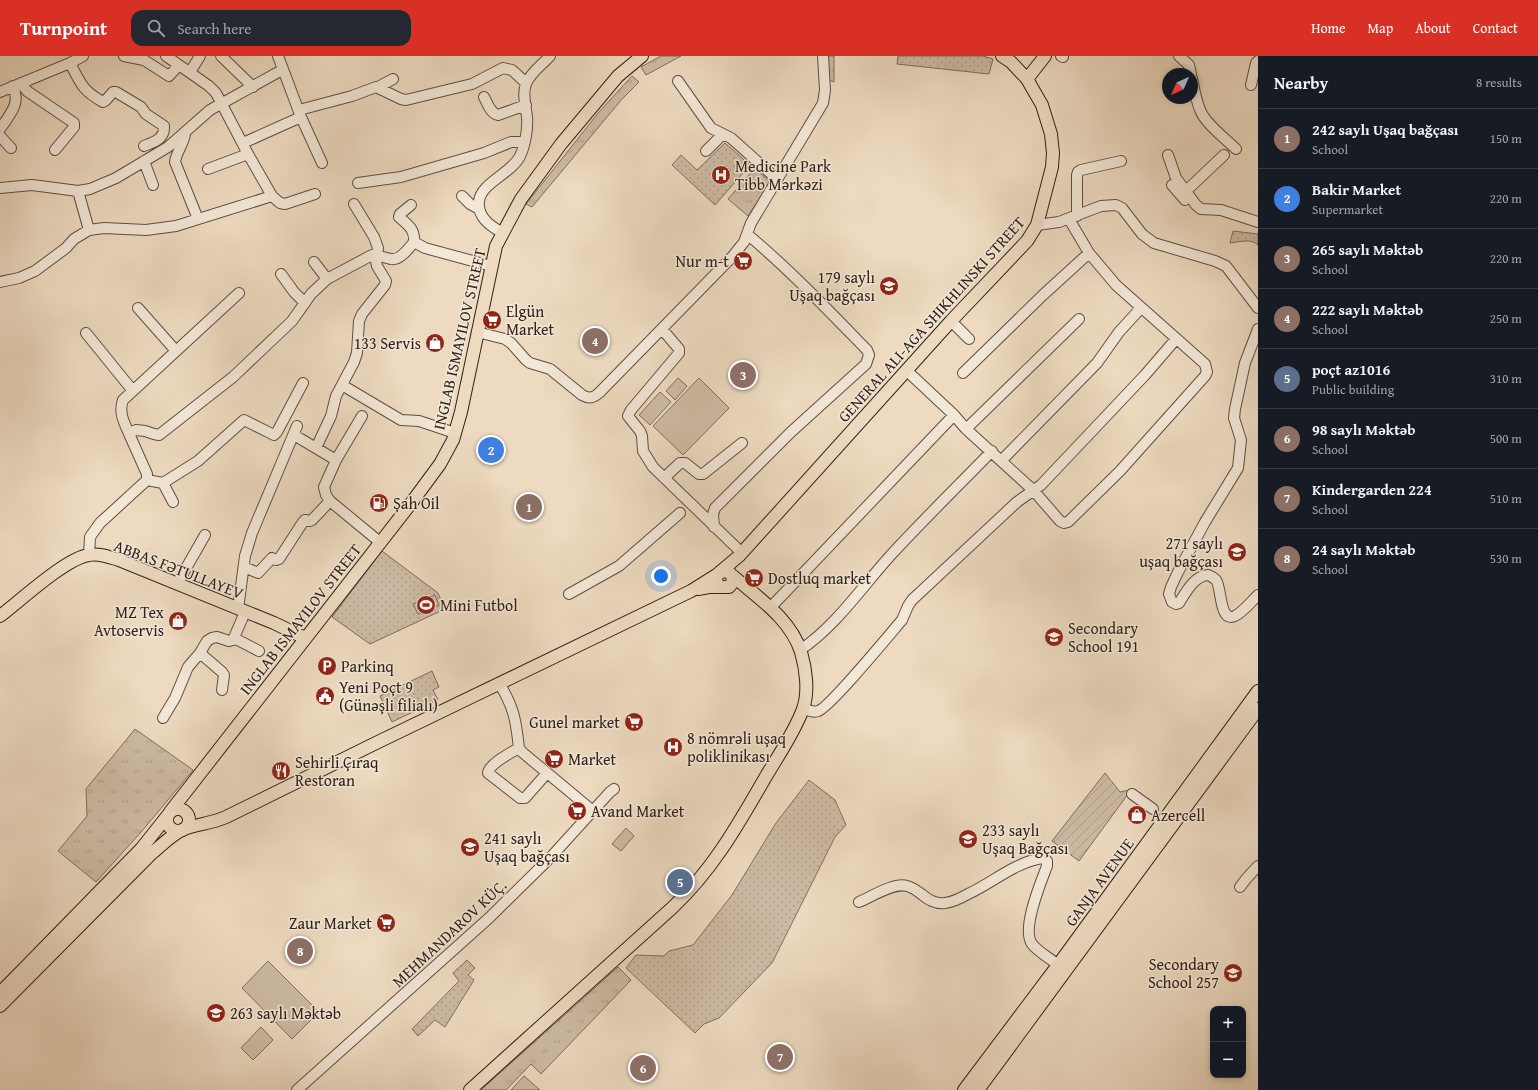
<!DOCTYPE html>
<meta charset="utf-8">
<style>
body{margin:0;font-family:"Gentium Book Plus",serif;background:#242831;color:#f1f3f6}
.controls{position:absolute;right:12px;bottom:12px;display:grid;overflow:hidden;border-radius:8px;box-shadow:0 2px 6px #0003}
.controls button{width:36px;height:36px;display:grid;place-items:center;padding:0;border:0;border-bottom:1px solid #363941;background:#171b24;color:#f1f3f6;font:20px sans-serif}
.compass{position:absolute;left:1162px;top:12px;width:36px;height:36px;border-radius:50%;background:#171b24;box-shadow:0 2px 6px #0003;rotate:225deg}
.you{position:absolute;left:661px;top:520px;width:14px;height:14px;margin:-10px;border:3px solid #fff;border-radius:50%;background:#1a73e8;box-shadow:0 0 0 6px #1a73e833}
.badge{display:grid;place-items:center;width:26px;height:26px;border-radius:50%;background:#d93025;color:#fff;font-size:13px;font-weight:700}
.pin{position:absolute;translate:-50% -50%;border:2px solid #fff;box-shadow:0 1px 4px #0006}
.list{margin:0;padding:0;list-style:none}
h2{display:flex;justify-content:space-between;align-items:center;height:52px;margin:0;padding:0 16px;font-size:17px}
h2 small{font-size:13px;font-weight:400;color:#9ea1a6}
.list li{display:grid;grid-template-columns:26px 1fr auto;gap:12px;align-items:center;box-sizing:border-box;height:60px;padding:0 16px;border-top:1px solid #363941}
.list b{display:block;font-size:15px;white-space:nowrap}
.list p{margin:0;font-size:13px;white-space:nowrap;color:#9ea1a6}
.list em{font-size:13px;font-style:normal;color:#9ea1a6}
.icon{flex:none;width:22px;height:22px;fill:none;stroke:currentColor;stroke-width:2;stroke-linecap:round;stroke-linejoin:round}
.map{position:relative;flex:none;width:1258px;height:1034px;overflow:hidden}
header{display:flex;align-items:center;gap:24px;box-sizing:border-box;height:56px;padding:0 20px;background:#d93025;color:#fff}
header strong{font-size:19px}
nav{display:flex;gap:22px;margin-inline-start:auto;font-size:14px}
.search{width:280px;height:36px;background:#242831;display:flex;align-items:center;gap:10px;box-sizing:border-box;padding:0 14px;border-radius:12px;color:#9ea1a6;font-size:15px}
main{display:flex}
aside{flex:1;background:#171b24}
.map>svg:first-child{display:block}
.grass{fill:url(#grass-tufts);stroke:#7f6d5e}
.park{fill:url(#park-dots);stroke:#7f6d5e}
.garden{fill:url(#garden-furrows);stroke:#7f6d5e}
.pitch{fill:#cdbaa4;stroke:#7f6d5e}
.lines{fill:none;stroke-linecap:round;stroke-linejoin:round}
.minor-casing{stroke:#604e43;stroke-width:12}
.major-casing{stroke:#312019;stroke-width:14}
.minor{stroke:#f3e7d6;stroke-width:10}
.major{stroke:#eddac0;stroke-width:12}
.labels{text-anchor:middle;stroke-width:3;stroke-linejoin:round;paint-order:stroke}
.poi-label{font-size:16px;fill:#312019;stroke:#f3e7d6;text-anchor:start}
.street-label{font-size:16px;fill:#312019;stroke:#f3e7d6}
</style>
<header>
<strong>Turnpoint</strong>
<div class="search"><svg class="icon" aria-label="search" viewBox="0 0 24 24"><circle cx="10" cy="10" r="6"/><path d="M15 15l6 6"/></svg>Search here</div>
<nav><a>Home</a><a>Map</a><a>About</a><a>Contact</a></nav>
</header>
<main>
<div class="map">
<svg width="1258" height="1034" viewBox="0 0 1258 1034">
<defs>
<pattern id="grass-tufts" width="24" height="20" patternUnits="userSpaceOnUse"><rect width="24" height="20" fill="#cdbaa4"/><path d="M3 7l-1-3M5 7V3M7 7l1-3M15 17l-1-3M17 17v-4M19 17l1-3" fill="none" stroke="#b0a08d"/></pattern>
<pattern id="park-dots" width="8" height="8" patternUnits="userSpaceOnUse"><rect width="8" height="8" fill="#cdbaa4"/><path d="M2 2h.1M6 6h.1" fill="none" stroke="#b0a08d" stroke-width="1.8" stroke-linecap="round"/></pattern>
<pattern id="garden-furrows" width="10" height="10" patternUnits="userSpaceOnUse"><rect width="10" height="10" fill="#cdbaa4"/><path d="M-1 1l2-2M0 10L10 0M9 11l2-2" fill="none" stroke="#b0a08d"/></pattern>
</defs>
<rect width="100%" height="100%" fill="#eddac0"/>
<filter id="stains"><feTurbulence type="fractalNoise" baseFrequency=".005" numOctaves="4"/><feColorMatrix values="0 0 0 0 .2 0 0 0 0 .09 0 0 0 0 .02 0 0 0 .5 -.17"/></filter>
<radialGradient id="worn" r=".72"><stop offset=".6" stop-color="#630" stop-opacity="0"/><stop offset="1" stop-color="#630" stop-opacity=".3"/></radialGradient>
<path class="grass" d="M661 0H681L646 19 641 11Z
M827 0H834V26L829 24Z
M632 20 639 26 622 43 532 151 526 148 599 56Z
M755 112 770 126 748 160 728 143Z
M135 673 193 714 142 775 96 826 58 795 87 760 86 733Z
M618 911 631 924 541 1018 531 1008 506 1034H481Z"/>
<path class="park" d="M898 0H983L993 3 989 18 897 8Z
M725 87 750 109 715 149 672 109 681 99 697 114Z
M1233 175 1258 178V189C1251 182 1239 186 1230 187Z
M382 495 438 537 445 553 370 588 332 561Z
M432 615 439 631 433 634 438 644 392 666 380 640Z
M809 724 835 744 846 769 835 781 772 907 719 962 704 968 695 977 626 912 636 899 664 900 669 895 693 889 732 839 776 767Z
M467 904 475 912 468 919 474 924 445 971 435 964 418 980 412 973 459 925 453 917Z"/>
<path class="garden" d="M1105 717 1120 736 1129 734 1128 738 1079 805 1052 785Z"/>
<path class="pitch" d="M678 322 687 330 675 344 666 335Z
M699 322 729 352 683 399 653 370Z
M660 336 671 346 650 369 639 359Z
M435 539 439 549 418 558 413 548Z
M626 772 634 780 621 795 612 788Z
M268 905 319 956 292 983 242 932Z
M261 971 273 984 253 1004 241 992Z
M524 1020 540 1034H511Z"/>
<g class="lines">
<defs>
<path id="minor" d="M124 0 144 4 169 20 179 9
M166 0 209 30 216 37 248 98 272 140 280 147 285 148 315 138
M221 0 253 31
M278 0 301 61 322 107
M1061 0 1063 1
M1179 0 1189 9 1191 18
M70 7C81 28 82 34 103 46L106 44 113 36H116L141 51 146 58 164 70C165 83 154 86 144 90
M190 16 200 0
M1192 22C1194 33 1196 45 1201 56 1207 69 1226 83 1236 93
M678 25 711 72 731 82 777 123
M21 27 27 35 74 67V71L55 94
M1251 29 1256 7 1258 5
M378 31 393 23
M0 36 70 7 83 0
M484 41C488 48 490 57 498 59L526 49
M299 54 352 40 376 31 401 43 406 44 472 28 503 12 512 14 526 27
M0 73C10 58 21 48 13 30
M185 77C185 86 176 96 175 106L198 163
M0 80 11 92
M243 87 301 61
M706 95 723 78
M1168 99 1176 122 1196 149 1201 153 1221 154 1258 166
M144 105 153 129
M208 113 248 98
M358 127 401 121 484 97 511 86H524
M1172 129 1185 144
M0 132 32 129 78 135 90 133 116 122 168 91 210 54 282 14
M78 135 89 174
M1186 135 1224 99
M462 140 470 148 479 153
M411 149 400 158 399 161C408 169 415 173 414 186L425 192 491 210
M1077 160V119L1078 116 1081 114 1121 105
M1037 169 1059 166 1101 150 1116 149 1122 152 1142 178 1154 187 1215 205 1226 210 1258 252
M503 177C490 170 477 161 479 145 481 127 512 117 520 100 525 90 528 73 527 61 526 51 522 37 526 28 530 17 543 8 550 0
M314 206 327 223
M281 218 294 236 305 247
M0 226 19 222 35 215 66 192 74 183 89 174 104 172 146 174 176 170 272 140
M138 252 176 295
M951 265 969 283
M662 273 679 293V297L631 354 628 360 640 375 642 380 643 395 653 411 742 497
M1258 273 1245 307 1235 353 1234 362 1241 384 1238 412 1205 466 1178 516 1171 531 1169 538 1172 546 1176 548 1179 547C1186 536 1194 520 1208 519 1211 520 1214 522 1216 524 1222 532 1219 567 1235 560 1243 556 1251 546 1258 539
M477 276 505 283 511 287 526 304 530 307 550 313 582 339C589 343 593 342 599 337L732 201 744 186 751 167 823 47 825 34 823 0
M86 277 133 335
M906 314 954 359 966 373 1033 434 1060 465 1064 467 1068 466 1120 415 1205 320 1207 316 1205 308 1116 229 1089 197 1069 163
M963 317 1043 239 1089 197
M342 329 401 364 419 365 455 377
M362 360 336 404 324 431 326 439 330 445 381 487
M966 373 1079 263
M294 379 336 404
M130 380C125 368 118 357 123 344L239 237
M316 392 331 360 336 340 354 306 357 297 359 265 362 258 385 229 386 225 377 210 376 205 378 192 374 181 354 148
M1002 404 1097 307 1119 276 1141 252
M664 422 680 407H685L699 418H703L742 387
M147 424 163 427 198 405 244 364 274 379 277 376 303 327
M163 427 173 446
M714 471 713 458 715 452 791 376 866 308 869 299 867 294C828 254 790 214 747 178
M89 499 90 481 100 467 147 424V418L130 380 132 376 136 374 145 375 154 378 159 379 233 321 292 265 311 238 327 223 372 199C379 199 384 202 391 203 400 205 409 192 414 186
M244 511 258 517 272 502 276 504 279 503 303 466 305 464 310 465 312 464 330 445
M177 528 205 479
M569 538 619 510 680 457
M771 551 954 359
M238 553 245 500 252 477 297 370
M234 582 259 595
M800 594C835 571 862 531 890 500 923 464 958 430 992 395
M200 597 222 616 224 619 222 634
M499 627C514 651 516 665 519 692L522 696 593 755
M803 652C808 654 813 657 818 655 829 652 890 578 902 564L908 550 912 544 1017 446 1041 429 1145 319 1176 283
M163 662 175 642 188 611 200 597 207 585 212 582 217 581 229 585 233 584 245 556
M519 692C512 696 489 708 488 717L520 742H525L547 717
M1132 738 1153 753
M1240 831 1246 823 1258 810
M859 846C871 841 894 826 907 830 922 834 927 849 945 847 953 846 961 842 968 838 992 827 1014 807 1042 802L1047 805V810C1041 826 1021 873 1032 888 1038 896 1050 902 1058 909
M297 1034 489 862 550 802 610 736 614 733"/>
<path id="major" d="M1027 23 1045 0
M720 516 739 500 951 265 1027 185 1037 169 1052 111 1053 97 1051 78 1042 49 1027 23 1011 6 1002 0
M698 533 709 531H729C734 526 734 520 728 515L720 516C715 520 715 526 720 531
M0 560C20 545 66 502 89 499 99 497 109 501 119 504L274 567 305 582
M167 764a11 11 0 1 1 22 0a11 11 0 1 1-22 0Z
M170 756 412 446 440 408 453 384 461 356 496 190 521 143 561 88 618 20 642 0
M0 937 141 793 168 759
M0 950 151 798C161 790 172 778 184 773 198 768 213 767 226 761L376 687 691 535 718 518
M470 1034 672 852C712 815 738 769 765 722 778 700 794 677 803 653 809 636 806 613 801 596 790 562 758 542 733 520
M964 1034 1058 909 1258 635
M978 1034 1258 653"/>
</defs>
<use href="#minor" class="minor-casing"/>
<use href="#major" class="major-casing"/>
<use href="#minor" class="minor"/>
<use href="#major" class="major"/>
</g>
<defs>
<symbol id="hospital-disc" viewBox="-11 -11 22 22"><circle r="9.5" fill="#8f2418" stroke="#f3e7d6"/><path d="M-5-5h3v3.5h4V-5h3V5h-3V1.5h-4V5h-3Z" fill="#fff"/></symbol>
<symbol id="supermarket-disc" viewBox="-11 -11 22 22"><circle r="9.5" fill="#8f2418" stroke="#f3e7d6"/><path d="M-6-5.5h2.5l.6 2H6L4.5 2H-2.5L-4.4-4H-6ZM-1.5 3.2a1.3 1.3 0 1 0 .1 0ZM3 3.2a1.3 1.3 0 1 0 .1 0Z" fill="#fff"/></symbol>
<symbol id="school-disc" viewBox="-11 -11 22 22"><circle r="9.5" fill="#8f2418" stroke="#f3e7d6"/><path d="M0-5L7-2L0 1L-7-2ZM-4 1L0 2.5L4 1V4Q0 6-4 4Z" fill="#fff"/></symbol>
<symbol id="shop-disc" viewBox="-11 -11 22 22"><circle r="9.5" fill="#8f2418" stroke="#f3e7d6"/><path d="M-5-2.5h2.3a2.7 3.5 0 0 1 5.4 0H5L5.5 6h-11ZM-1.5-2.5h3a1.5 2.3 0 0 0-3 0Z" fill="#fff"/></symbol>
<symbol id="fuel-disc" viewBox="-11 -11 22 22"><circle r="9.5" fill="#8f2418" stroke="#f3e7d6"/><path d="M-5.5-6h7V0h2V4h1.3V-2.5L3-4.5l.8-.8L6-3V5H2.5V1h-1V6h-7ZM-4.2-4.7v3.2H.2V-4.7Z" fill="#fff"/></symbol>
<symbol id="stadium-disc" viewBox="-11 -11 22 22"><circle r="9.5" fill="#8f2418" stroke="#f3e7d6"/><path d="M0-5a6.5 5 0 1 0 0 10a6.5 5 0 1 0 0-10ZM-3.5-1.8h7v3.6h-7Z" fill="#fff"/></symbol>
<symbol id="parking-disc" viewBox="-11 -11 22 22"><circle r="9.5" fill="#8f2418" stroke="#f3e7d6"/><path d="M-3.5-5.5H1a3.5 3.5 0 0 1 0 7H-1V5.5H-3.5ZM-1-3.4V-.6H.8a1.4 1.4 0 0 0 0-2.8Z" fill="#fff"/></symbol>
<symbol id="civic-disc" viewBox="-11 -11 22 22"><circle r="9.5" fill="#8f2418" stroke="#f3e7d6"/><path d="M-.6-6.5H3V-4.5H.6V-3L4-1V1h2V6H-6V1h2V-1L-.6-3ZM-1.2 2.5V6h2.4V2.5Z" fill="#fff"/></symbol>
<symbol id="restaurant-disc" viewBox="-11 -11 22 22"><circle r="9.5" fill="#8f2418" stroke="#f3e7d6"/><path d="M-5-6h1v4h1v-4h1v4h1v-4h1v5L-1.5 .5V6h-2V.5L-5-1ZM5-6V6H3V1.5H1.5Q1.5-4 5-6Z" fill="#fff"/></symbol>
</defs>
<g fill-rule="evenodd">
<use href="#hospital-disc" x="710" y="108" width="22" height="22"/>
<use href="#supermarket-disc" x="732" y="194" width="22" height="22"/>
<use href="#school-disc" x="878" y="219" width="22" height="22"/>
<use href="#supermarket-disc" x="481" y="253" width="22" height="22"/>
<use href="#shop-disc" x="424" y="276" width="22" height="22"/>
<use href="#fuel-disc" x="368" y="436" width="22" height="22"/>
<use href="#school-disc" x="1226" y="485" width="22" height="22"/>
<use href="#supermarket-disc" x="743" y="511" width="22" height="22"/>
<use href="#stadium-disc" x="415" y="538" width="22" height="22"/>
<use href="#shop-disc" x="167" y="554" width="22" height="22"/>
<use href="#school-disc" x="1043" y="570" width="22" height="22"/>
<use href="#parking-disc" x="316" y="599" width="22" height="22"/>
<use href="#civic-disc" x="314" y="629" width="22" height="22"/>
<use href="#supermarket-disc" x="623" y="655" width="22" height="22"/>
<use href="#hospital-disc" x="662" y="680" width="22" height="22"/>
<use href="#supermarket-disc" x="543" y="692" width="22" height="22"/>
<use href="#restaurant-disc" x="270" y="704" width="22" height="22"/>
<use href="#supermarket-disc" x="566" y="744" width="22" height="22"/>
<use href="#shop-disc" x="1126" y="748" width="22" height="22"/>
<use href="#school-disc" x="957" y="772" width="22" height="22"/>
<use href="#school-disc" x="459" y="780" width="22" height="22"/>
<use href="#supermarket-disc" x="375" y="856" width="22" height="22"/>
<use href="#school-disc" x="1222" y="906" width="22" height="22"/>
<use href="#school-disc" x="205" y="946" width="22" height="22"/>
</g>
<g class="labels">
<g class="poi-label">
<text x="735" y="116">Medicine Park<tspan x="735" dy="18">Tibb Mərkəzi</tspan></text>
<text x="729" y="211" text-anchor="end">Nur m-t</text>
<text x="875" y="227" text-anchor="end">179 saylı<tspan x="875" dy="18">Uşaq bağçası</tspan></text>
<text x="506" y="261">Elgün<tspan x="506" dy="18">Market</tspan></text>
<text x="421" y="293" text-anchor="end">133 Servis</text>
<text x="393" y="453">Şah Oil</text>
<text x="1223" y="493" text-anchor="end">271 saylı<tspan x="1223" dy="18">uşaq bağçası</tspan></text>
<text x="768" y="528">Dostluq market</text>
<text x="440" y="555">Mini Futbol</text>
<text x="164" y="562" text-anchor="end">MZ Tex<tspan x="164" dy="18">Avtoservis</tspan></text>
<text x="1068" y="578">Secondary<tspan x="1068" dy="18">School 191</tspan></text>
<text x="341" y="616">Parkinq</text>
<text x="339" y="637">Yeni Poçt 9<tspan x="339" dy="18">(Günəşli filialı)</tspan></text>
<text x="620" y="672" text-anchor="end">Gunel market</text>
<text x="687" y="688">8 nömrəli uşaq<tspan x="687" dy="18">poliklinikası</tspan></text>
<text x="568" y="709">Market</text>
<text x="295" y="712">Sehirli Çıraq<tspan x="295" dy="18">Restoran</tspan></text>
<text x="591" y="761">Avand Market</text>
<text x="1151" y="765">Azercell</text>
<text x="982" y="780">233 saylı<tspan x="982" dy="18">Uşaq Bağçası</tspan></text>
<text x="484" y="788">241 saylı<tspan x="484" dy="18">Uşaq bağçası</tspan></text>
<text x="372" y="873" text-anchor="end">Zaur Market</text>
<text x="1219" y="914" text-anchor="end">Secondary<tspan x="1219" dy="18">School 257</tspan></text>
<text x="230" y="963">263 saylı Məktəb</text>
</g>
<g class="street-label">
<text transform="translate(931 263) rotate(-48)" y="6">GENERAL ALI-AGA SHIKHLINSKI STREET</text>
<text transform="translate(459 283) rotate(-77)" y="6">INGLAB ISMAYILOV STREET</text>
<text transform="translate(179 513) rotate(21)" y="6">ABBAS FƏTULLAYEV</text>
<text transform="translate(300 563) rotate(-52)" y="6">INGLAB ISMAYILOV STREET</text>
<text transform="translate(1099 826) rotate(-54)" y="6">GANJA AVENUE</text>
<text transform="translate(449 877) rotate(-43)" y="6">MEHMANDAROV KÜÇ.</text>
</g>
</g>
<rect width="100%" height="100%" filter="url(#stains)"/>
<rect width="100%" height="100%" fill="url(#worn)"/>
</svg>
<div class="controls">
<button>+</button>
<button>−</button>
</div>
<svg class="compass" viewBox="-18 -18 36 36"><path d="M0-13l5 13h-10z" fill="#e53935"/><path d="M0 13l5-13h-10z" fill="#9ea1a6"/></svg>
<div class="you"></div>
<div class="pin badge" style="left:529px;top:451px;background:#8d6e63">1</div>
<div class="pin badge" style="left:491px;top:394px;background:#3f7fe0">2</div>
<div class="pin badge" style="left:743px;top:319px;background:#8d6e63">3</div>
<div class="pin badge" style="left:595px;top:285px;background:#8d6e63">4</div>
<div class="pin badge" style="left:680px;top:826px;background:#5c6f8a">5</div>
<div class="pin badge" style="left:643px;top:1012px;background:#8d6e63">6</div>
<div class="pin badge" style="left:780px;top:1001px;background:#8d6e63">7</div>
<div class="pin badge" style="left:300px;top:895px;background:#8d6e63">8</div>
</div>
<aside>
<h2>Nearby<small>8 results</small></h2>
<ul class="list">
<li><span class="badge" style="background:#8d6e63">1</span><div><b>242 saylı Uşaq bağçası</b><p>School</p></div><em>150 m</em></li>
<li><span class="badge" style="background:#3f7fe0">2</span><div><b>Bakir Market</b><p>Supermarket</p></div><em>220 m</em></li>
<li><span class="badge" style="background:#8d6e63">3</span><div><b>265 saylı Məktəb</b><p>School</p></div><em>220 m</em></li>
<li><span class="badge" style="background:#8d6e63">4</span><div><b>222 saylı Məktəb</b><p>School</p></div><em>250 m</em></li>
<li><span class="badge" style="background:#5c6f8a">5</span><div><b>poçt az1016</b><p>Public building</p></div><em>310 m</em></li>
<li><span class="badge" style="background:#8d6e63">6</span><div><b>98 saylı Məktəb</b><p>School</p></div><em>500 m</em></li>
<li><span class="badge" style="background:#8d6e63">7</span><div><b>Kindergarden 224</b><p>School</p></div><em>510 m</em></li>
<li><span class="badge" style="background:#8d6e63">8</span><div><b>24 saylı Məktəb</b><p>School</p></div><em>530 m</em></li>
</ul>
</aside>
</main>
